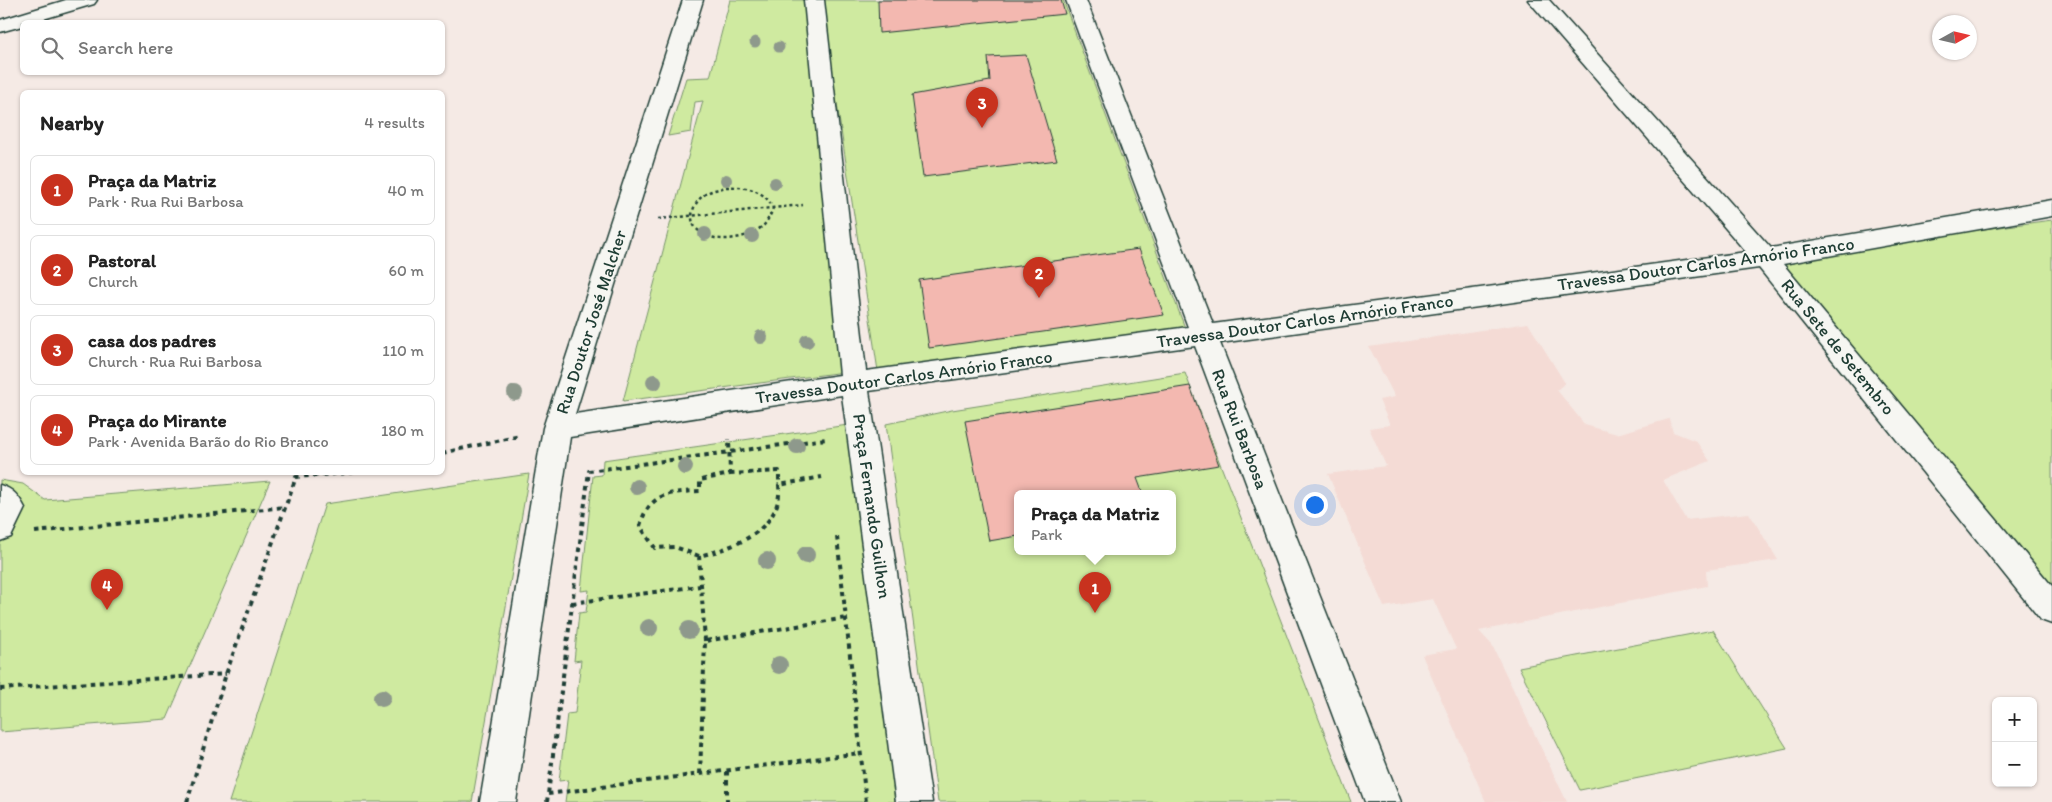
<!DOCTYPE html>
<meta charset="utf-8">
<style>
body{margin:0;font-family:Itim,sans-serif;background:#f6f6f6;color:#222}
.controls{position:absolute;right:15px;bottom:15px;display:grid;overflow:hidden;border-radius:8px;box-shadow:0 1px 4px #0004}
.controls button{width:45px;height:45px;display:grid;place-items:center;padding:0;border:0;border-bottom:1px solid #e0e0e0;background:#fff;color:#222;font:25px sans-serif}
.compass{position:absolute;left:1932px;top:15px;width:45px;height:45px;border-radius:50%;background:#fff;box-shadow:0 1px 4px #0004;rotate:82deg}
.you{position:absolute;left:1314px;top:504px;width:18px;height:18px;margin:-12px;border:4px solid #fff;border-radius:50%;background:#1a73e8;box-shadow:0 0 0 8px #1a73e833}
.badge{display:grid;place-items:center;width:32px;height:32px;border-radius:50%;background:#c8321e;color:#fff;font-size:16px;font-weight:700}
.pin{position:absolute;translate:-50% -41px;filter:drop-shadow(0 1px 2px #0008)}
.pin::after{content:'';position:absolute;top:26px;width:18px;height:15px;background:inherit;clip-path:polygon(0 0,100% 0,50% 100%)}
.popup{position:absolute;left:1014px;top:490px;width:162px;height:65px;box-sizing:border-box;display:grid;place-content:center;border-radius:8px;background:#fff;filter:drop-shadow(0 1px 4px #0005);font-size:16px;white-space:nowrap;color:#767676}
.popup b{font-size:19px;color:#222}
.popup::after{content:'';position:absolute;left:50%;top:100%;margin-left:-10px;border:10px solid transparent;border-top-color:#fff}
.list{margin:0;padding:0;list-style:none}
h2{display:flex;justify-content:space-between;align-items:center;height:65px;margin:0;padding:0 20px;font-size:21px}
h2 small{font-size:16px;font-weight:400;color:#767676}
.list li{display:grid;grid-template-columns:32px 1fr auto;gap:15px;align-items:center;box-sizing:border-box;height:70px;margin:0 10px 10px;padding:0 10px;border:1px solid #e0e0e0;border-radius:8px}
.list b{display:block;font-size:19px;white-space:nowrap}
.list p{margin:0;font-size:16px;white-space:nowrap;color:#767676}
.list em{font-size:16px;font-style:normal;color:#767676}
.icon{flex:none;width:28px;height:28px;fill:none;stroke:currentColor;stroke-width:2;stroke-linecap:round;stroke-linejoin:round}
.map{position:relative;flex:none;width:2052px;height:802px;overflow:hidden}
.search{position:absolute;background:#fff;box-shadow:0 1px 4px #0004;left:20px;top:20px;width:425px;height:55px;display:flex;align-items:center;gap:12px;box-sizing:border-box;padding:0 18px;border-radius:8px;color:#767676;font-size:19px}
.panel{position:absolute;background:#fff;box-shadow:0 1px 4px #0004;left:20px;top:90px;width:425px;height:385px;border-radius:8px}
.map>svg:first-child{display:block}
.built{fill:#f4dbd5}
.green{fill:#cfeaa0;stroke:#77946a;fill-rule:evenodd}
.building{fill:#f3b8b0;stroke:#1f3d34}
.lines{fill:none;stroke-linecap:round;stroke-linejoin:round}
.minor-casing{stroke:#1f3d34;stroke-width:3}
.path-far1{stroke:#1f3d34;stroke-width:2.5;stroke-dasharray:3 3;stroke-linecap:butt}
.path{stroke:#1f3d34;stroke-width:4;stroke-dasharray:4.5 4.5;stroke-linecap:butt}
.minor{fill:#f6f6f2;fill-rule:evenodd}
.tree{fill:#8e998c}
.labels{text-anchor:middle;stroke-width:4;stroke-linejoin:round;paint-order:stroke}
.street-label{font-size:18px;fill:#1f3d34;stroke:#f6f6f2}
</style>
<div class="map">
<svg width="2052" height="802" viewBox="0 0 2052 802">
<rect width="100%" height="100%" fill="#f5eae5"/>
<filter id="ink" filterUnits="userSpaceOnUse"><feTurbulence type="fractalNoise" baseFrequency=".02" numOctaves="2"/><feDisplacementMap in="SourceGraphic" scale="10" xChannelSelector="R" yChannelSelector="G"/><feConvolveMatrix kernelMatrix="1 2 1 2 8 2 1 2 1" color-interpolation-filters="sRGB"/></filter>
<g filter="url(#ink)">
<path class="built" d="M1528 323 1565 383 1557 390 1585 425 1617 434 1669 419 1673 432 1696 441 1710 461 1663 480 1686 520 1749 513 1778 560 1706 570 1707 586 1479 631 1492 645 1567 802H1486L1422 655 1456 649 1433 599 1384 607 1328 474 1386 466 1369 428 1390 425 1379 400 1395 397 1369 347Z"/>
<path class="green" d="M730 0H813L844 372 623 401 703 101 695 102 691 132 668 136 686 78 710 77Z
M821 0H1063L1185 328 878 371Z
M2052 220V610L1765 258Z
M1185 373 1351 802H938L886 424 952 410ZM1018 494H1172V552H1018Z
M855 424 901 802H565L568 780 559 781 567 714 575 713 581 660 574 661 579 613 586 612 589 590 581 591 593 476 602 475 603 460Z
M529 474 472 802H229L325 504Z
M0 480 23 484 45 500 270 481 167 719 0 732Z
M1713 630 1787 748 1580 790 1519 667Z"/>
<path class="building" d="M878 0H1061L1065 14 879 33Z
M1026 55 1057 160 923 177 912 95 990 81 988 57Z
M1139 249 1164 315 929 348 919 280Z
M1190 386 1219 465 1137 478 1143 494H1018V536L989 541 965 421Z"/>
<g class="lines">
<defs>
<path id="minor" d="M66 0H97L94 4 33 22H22V26L0 32V20Z
M683 0H703L575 414 840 375 804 0H824L866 371 1188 327 1066 0H1086L1213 324 1746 252 1528 0H1549L1771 248 2052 200V216L1783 264 2052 586V624L2041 620 1759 268 1220 343 1401 802H1365L1195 346 869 391 932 802H896L842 395 570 437 516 802H480L543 428Z
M0 485C13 489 19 496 25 508L11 537 0 541Z"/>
</defs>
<use href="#minor" class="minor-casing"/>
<path class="path-far1" d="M726 187C745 186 764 189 773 208 771 214 768 220 764 225 749 239 716 245 699 231 686 221 693 203 704 195 711 190 719 189 726 187Z
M658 219 803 205"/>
<path class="path" d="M442 453 520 436
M730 474 779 471V485
M35 532 285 507
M837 537 866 802
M699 556 675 547 655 548 640 526C649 493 670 492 700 491V480L730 474 729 439
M572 603 700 586
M705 641 699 556C734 548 783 529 779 485L822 477
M0 689 226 674
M727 771V802
M700 774 705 641 846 618
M548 794 860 753
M187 802 226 674 296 477 358 472
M547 802 589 471 826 439"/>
<use href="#minor" class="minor"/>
</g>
<g class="tree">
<circle cx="755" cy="42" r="5.5"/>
<circle cx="779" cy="47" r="5.5"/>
<circle cx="726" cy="180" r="6"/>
<circle cx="775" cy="183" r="6"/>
<circle cx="705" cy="234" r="7"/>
<circle cx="752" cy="236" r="7"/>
<circle cx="761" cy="337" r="7"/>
<circle cx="807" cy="341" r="7"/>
<circle cx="654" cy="382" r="8"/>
<circle cx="515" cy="393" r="8"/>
<circle cx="797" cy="446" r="8"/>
<circle cx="685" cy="467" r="8"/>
<circle cx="637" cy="487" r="8"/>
<circle cx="806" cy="555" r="9"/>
<circle cx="767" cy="561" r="9"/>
<circle cx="649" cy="628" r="9"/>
<circle cx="689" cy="630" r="9"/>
<circle cx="779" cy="665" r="9"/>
<circle cx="382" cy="698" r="9"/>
</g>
</g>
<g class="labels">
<g class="street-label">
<text transform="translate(1706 264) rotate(-8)" y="6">Travessa Doutor Carlos Arnório Franco</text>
<text transform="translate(1305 321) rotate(-8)" y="6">Travessa Doutor Carlos Arnório Franco</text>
<text transform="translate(591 322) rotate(-72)" y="6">Rua Doutor José Malcher</text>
<text transform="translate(1838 347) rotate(51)" y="6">Rua Sete de Setembro</text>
<text transform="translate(904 377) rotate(-8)" y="6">Travessa Doutor Carlos Arnório Franco</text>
<text transform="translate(1240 429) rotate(69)" y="6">Rua Rui Barbosa</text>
<text transform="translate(872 506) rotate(82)" y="6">Praça Fernando Guilhon</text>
</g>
</g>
</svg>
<div class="controls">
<button>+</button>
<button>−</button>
</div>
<svg class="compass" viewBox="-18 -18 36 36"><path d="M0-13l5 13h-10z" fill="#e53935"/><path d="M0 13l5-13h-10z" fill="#767676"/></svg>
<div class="you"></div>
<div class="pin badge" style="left:1095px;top:613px">1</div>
<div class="popup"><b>Praça da Matriz</b>Park</div>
<div class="pin badge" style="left:1039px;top:298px">2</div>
<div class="pin badge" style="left:982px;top:128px">3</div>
<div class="pin badge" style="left:107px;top:610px">4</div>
<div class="search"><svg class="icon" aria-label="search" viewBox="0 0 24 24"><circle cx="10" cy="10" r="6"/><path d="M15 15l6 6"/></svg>Search here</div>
<section class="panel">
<h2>Nearby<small>4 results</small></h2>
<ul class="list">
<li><span class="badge">1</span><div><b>Praça da Matriz</b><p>Park · Rua Rui Barbosa</p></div><em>40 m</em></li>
<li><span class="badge">2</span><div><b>Pastoral</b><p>Church</p></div><em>60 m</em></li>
<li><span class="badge">3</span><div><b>casa dos padres</b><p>Church · Rua Rui Barbosa</p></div><em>110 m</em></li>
<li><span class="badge">4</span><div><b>Praça do Mirante</b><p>Park · Avenida Barão do Rio Branco</p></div><em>180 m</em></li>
</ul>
</section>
</div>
